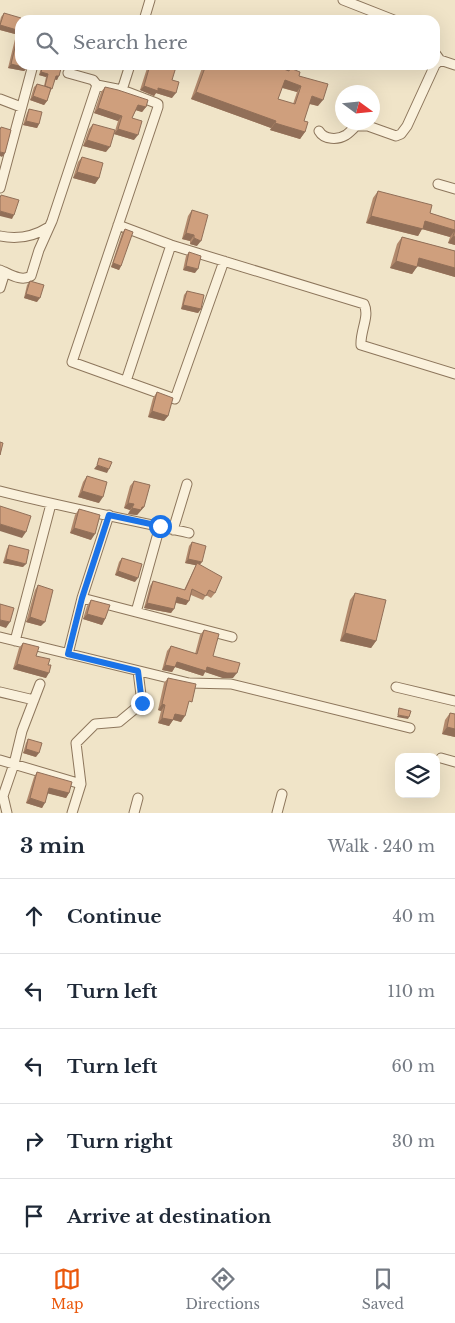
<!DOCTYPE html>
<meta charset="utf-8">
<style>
body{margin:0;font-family:"Libre Baskerville",serif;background:#f6f6f7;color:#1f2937}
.controls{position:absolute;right:15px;bottom:15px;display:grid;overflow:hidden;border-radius:10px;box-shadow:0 5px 20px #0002}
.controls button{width:45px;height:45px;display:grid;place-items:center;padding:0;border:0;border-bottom:1px solid #e0e1e3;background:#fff;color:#1f2937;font:25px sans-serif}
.compass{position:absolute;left:335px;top:85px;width:45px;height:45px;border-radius:50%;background:#fff;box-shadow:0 5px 20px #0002;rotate:105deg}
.stop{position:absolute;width:15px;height:15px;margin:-11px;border:4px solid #1a73e8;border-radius:50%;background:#fff}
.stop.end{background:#1a73e8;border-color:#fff;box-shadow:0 1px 5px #0008}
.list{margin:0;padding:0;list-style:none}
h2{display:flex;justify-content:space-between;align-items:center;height:65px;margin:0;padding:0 20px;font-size:21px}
h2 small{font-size:16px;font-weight:400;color:#747a83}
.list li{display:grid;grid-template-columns:32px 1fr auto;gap:15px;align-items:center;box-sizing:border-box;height:75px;padding:0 20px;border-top:1px solid #e0e1e3}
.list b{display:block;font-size:19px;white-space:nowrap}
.list em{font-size:16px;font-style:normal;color:#747a83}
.icon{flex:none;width:28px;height:28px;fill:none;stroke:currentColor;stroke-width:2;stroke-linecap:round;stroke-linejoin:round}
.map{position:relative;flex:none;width:455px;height:813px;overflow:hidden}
.search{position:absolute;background:#fff;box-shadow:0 5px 20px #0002;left:15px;right:15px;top:15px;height:55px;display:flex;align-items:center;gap:12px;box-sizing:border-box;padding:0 18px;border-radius:15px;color:#747a83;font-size:19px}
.sheet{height:440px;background:#fff}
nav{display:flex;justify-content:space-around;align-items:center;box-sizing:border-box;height:70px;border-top:1px solid #e0e1e3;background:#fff;font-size:14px;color:#747a83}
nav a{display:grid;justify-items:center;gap:2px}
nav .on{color:#ea580c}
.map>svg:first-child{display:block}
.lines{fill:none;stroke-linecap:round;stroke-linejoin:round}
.minor-casing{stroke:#8d765c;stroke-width:11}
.minor{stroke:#faf1dc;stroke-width:9}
.wall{fill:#b2896c;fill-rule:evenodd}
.shaded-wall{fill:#916f58}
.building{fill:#cf9f7d;stroke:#916f58;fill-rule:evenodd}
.route{stroke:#1a73e8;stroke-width:6}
</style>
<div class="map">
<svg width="455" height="813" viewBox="0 0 455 813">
<rect width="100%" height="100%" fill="#f0e4c8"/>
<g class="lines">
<defs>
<path id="minor" d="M343 0 394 20
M144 20 150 0
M440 60 455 65
M68 73 93 80 97 85 122 90 156 103 158 104V107L72 362 175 399 224 261
M122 90 130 65
M0 99 21 107
M319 131C324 140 338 140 346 135 349 133 353 129 356 126H368L396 136 401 134 407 126 435 65 440 60 435 53
M438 184 455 189
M0 188 33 65
M118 225 171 245 364 304C370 316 360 331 361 345L455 374
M0 236C18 240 33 237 49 227
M0 270C10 274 21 282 31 276L39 250 52 221 97 85
M0 288 5 272
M126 381 171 245
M0 491C63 507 126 519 189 533
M173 530 187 484
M82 598 232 637
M136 612 160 526
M0 637 189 683 231 684 410 728
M15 641 51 504
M68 654 82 598 109 515
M396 687 455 701
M0 692 34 700
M441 758 455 762
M0 760 81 784
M7 813 3 796 14 764 22 731 40 684
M72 813 81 784 76 743 95 724 119 722 142 703 138 671
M134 813 138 798
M277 813 282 794"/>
</defs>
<use href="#minor" class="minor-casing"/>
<use href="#minor" class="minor"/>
</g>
<path class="wall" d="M4 13 17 30 15 34 0 30V21L1 17Z
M19 31 27 68 24 71 8 68 16 35Z
M42 65H62L57 80 55 79 47 101 44 105 30 100 34 87 37 84 44 86 46 77 39 75Z
M148 65H170L172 98 156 93 154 96 140 90Z
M203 65H273L288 70 290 68 299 76 318 106 309 104 304 121 305 132 300 139 270 130 271 128 191 99ZM282 88 297 92 293 104 278 99Z
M105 87 146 107 142 112 136 110 132 118 134 140 114 134 118 121 94 113 101 92Z
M29 109 39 124 37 128 23 125 27 113Z
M93 124 106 152 83 146 89 129Z
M82 157 99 178 95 184 73 178 78 162Z
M378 191 430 213 455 221V245L448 243 450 237 422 229 418 236 366 223 373 198Z
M192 210 197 246 190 244V241L182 239 188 216Z
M125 229 121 266 119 270 111 267 122 233Z
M402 237 455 251V277L417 266 412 274 390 268 397 244Z
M189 252 195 273 183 270 186 256Z
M30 281 37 302 24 298 27 285Z
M187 291 201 309 198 313 181 309 184 295Z
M157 392 168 416 164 421 148 417 153 398Z
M87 476 99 503 78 497 83 482Z
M134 481 144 507 137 515 128 514 130 510 124 508 130 486Z
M79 509 91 540 70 533 75 515Z
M192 542 200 565 215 593 211 598 206 595 203 600 191 595 186 605 176 603 171 613 144 608 150 586 153 581 184 590 196 565 185 563 189 546Z
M9 545 23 567 3 563 7 549Z
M122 558 135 582 115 575 119 562Z
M38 585 41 626 26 622 35 590Z
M355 593 376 641 371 648 340 641 350 600Z
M91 600 105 619 102 625 83 619 87 606Z
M204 630 213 656 233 678H223L205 672 203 676 175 667 172 672 162 670 167 651 171 646 195 654 200 635Z
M23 643 36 656 48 665 46 678 13 669 19 648Z
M168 678 187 707 181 722 173 720 169 726 158 723 161 711 158 710 164 683Z
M450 713 455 714V737L442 734 445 720Z
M28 739 36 757 23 753 26 743Z
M37 772 69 793 66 798 48 793 42 808 26 803 34 777Z"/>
<path class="shaded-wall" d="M0 25 17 30 15 34 0 30Z
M11 64 27 68 24 71 8 68Z
M41 72 48 74 46 77 39 75Z
M56 76H59L57 80 53 79Z
M285 80 301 86 297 92 280 87Z
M144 86 158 88 176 93 172 98 156 93 154 96 140 90Z
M196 92 276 121 271 128 191 99Z
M33 96 47 101 44 105 30 100Z
M312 96 323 100 318 106 307 103Z
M138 105 146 107 142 112 135 110Z
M98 108 122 116 118 121 94 113Z
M26 121 39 124 37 128 23 125Z
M275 123 305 132 300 139 270 130Z
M118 129 138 135 134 140 114 134Z
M87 140 110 147 106 152 83 146Z
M0 152 5 153 2 157 0 156Z
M77 172 99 178 95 184 73 178Z
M0 211 14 215 12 219 0 216Z
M371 216 425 221 455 230 450 237 422 229 418 236 366 223Z
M186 233 194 235 190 241 182 239Z
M453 236 455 237V245L448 243Z
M194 238 201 241 197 246 190 244Z
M419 258 455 268V277L414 265Z
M396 261 417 267 412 274 390 268Z
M113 263 121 266 119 270 111 267Z
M186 266 198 269 195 273 183 270Z
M26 294 40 298 37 302 24 298Z
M183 305 201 309 198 313 181 309Z
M152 411 168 416 164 421 148 417Z
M97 465 109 469 107 473 94 469Z
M82 491 103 497 99 503 78 497Z
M128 503 134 504 130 510 124 508Z
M142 507H144L137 515 128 514 132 508Z
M0 524 26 532 22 538 0 531Z
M74 528 95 534 91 540 70 533Z
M6 559 26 564 23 567 3 563Z
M188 559 202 562 199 566 185 563Z
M118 571 138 578 135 582 115 575Z
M177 597 189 601 186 605 174 602Z
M147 603 174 609 171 613 144 608Z
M87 614 105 619 102 625 83 619Z
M30 617 45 622 41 626 26 622Z
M0 620 10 622 6 628 0 626Z
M345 633 376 641 371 648 340 641Z
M177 662 207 667 237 673 233 678H223L205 672 203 676 175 667 172 672 162 670 165 665Z
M17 664 49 673 46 678 13 669Z
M162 704 165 705 161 711 158 710Z
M175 714 185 716 181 722 171 719Z
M398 715 409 717 408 719 397 717Z
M162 718 173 720 169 726 158 723Z
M447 727 455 729V737L442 734Z
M26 749 39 753 36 757 23 753Z
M49 788 69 793 66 798 46 793Z
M30 798 45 803 42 808 26 803Z"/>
<path class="building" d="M4 13 21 18 17 30 0 25Z
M19 31H20V65H27V68L11 64Z
M43 65H62L59 76H56L52 89 45 86 48 74 41 72Z
M150 65H170L176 67 172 80 179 82 176 93 158 88V91L144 86Z
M206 65H273L289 71 290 68 300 72 299 76 328 84 323 100 312 96 304 121 308 122 305 132 275 123 276 121 196 92ZM285 80 301 86 295 104 278 99Z
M37 84 51 88 47 101 33 96Z
M105 87 118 90 148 100 146 107 138 105 132 118 142 121 138 135 118 129 122 116 98 108Z
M29 109 42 112 39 124 26 121Z
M93 124 115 130 110 147 87 140Z
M1 127 11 130 5 153 0 152V130Z
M82 157 103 163 99 178 77 172Z
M378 191 432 205 430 213 455 221V237L453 236 455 230 425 221 423 229 371 216Z
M1 195 19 200 14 215 0 211V198Z
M192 210 208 215 201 241 194 238V235L186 233Z
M125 229 133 232 121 266 113 263Z
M402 237 455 251V268L419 258 417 267 396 261Z
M189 252 201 256 198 269 186 266Z
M30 281 44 285 40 298 26 294Z
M187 291 204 295 201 309 183 305Z
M157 392 173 398 168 416 152 411Z
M0 442 3 443 0 455Z
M99 458 112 462 109 469 97 465Z
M87 476 107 482 103 497 82 491Z
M134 481 150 485 144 507H142L141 510 132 508 134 504 128 503Z
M0 506 31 516 26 532 0 524Z
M79 509 100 515 95 534 74 528Z
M192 542 206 546 202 562 188 559Z
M9 545 29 550 26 564 6 559Z
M122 558 142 564 138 578 118 571Z
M197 563 222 577 215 593 209 590 206 596 192 589 189 601 177 597 174 609 147 603 153 581 185 590Z
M38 585 53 590 45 622 30 617Z
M355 593 386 600 376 641 345 633Z
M91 600 110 605 105 619 87 614Z
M0 604 14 608 10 622 0 620Z
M204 630 219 634 213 656 240 663 237 673H227L207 667 206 671 177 662 175 667 165 665 171 646 197 654Z
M23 643 39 647 36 656 50 659 48 665H51L49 673 17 664Z
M168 678 196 684 192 702 189 701 185 716 175 714 173 720 162 718 165 705 162 704Z
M399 708 411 711 409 717 398 715Z
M450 713 455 714V729L447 727Z
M28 739 42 743 39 753 26 749Z
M37 772 72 782 69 793 49 788 45 803 30 798Z"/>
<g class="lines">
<path class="route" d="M142 703 138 671 68 654 82 598 109 515 160 526"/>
</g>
</svg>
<div class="controls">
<button><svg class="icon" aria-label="layers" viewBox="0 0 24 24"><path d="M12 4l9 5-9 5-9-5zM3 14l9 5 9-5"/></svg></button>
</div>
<svg class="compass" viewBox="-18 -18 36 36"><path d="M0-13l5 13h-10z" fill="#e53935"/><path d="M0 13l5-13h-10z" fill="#747a83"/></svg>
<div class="stop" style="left:160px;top:526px"></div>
<div class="stop end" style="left:142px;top:703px"></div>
<div class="search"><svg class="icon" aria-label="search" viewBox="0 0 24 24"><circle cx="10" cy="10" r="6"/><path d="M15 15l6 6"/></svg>Search here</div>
</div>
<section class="sheet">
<h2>3 min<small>Walk · 240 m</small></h2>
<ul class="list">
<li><svg class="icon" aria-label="ahead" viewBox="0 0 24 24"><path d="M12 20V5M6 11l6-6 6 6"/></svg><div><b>Continue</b></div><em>40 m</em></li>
<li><svg class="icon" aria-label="left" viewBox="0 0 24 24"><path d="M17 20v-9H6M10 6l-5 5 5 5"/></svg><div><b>Turn left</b></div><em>110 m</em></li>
<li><svg class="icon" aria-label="left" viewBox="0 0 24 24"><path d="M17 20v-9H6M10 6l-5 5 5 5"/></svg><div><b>Turn left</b></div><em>60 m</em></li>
<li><svg class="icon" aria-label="right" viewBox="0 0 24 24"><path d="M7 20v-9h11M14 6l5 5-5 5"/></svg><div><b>Turn right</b></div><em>30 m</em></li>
<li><svg class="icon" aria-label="arrive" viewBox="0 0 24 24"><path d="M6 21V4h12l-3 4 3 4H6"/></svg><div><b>Arrive at destination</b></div></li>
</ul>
</section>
<nav>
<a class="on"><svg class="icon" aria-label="map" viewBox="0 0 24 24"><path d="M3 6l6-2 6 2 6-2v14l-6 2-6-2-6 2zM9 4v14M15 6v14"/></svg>Map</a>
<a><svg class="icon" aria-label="directions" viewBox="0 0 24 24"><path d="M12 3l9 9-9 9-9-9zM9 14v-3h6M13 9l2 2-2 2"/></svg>Directions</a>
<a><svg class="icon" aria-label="saved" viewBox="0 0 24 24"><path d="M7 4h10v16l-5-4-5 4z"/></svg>Saved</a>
</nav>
